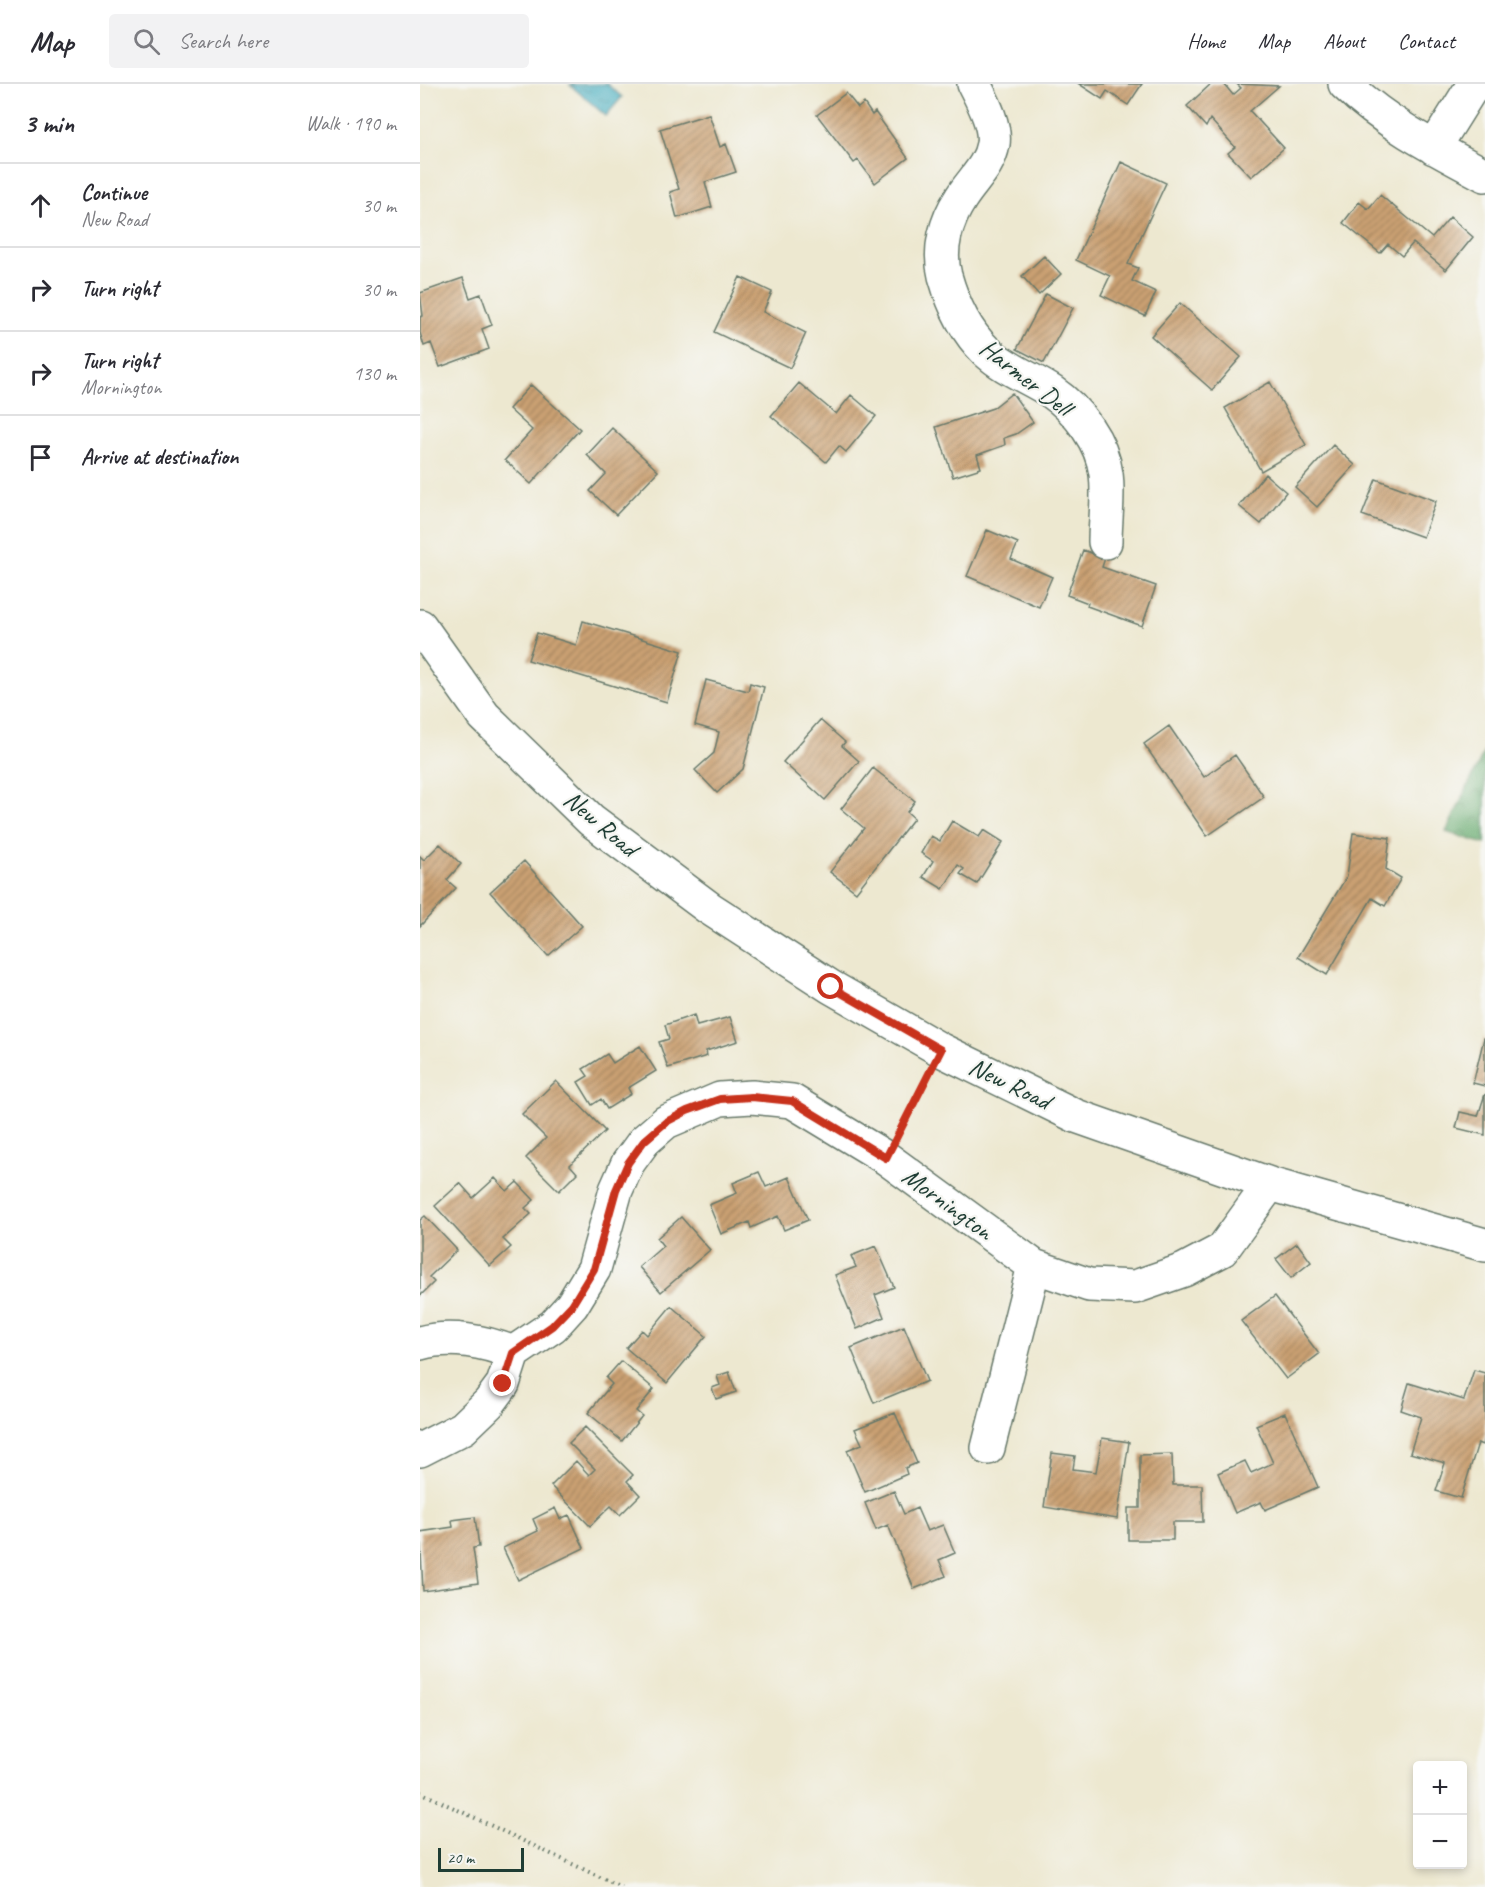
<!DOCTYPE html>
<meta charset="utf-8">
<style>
body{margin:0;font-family:Caveat,sans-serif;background:#f2f2f3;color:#2b2b33}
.controls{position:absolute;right:18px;bottom:18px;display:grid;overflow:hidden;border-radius:6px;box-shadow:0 3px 9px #0003}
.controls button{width:54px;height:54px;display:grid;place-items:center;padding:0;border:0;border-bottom:2px solid #e1e1e2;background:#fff;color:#2b2b33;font:30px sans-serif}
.scale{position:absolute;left:18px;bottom:15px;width:86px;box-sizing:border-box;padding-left:6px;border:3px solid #1f3d34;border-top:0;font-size:16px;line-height:21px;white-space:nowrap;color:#1f3d34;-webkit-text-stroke:4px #f6f6f2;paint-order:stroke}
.stop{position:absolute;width:18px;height:18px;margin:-14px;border:4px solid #c8321e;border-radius:50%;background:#fff}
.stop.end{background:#c8321e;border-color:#fff;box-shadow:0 2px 6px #0008}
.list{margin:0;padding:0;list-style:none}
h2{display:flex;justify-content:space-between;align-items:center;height:78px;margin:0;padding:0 24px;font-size:26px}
h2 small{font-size:20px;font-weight:400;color:#7c7c81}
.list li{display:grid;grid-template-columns:39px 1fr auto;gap:18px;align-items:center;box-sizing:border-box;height:84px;padding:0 24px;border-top:2px solid #e1e1e2}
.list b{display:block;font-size:22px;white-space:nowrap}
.list p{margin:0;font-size:20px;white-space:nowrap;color:#7c7c81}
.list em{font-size:20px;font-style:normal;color:#7c7c81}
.icon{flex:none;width:33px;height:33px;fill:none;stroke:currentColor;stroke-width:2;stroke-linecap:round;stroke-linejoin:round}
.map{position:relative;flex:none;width:1065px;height:1803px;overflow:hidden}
header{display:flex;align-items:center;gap:36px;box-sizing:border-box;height:84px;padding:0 30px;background:#fff;border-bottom:2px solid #e1e1e2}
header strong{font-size:28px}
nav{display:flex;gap:33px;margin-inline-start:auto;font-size:21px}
.search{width:420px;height:54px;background:#f2f2f3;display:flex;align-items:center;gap:15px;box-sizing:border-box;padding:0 21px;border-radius:6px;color:#7c7c81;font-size:22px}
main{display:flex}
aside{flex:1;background:#fff}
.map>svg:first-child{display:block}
.forest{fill:url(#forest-crowns);stroke:#447452;stroke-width:1.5}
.water{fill:url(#water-ripples);stroke:#2f7479;stroke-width:1.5}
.building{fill:url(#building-hatch)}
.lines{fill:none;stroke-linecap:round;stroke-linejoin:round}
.minor-casing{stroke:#67796b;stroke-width:36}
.path{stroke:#67796b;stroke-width:4;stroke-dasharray:1.5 4.5;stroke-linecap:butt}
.minor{stroke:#fff;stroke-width:33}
.route{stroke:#c8321e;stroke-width:8}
.labels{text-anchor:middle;stroke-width:4.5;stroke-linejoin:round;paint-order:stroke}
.street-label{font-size:26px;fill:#1f3d34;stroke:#f6f6f2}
</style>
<header>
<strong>Map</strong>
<div class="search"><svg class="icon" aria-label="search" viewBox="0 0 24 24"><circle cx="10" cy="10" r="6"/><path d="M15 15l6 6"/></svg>Search here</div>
<nav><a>Home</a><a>Map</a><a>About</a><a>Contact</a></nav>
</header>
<main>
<aside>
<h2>3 min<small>Walk · 190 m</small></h2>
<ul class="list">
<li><svg class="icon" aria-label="ahead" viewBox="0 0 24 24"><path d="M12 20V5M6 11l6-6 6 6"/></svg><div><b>Continue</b><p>New Road</p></div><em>30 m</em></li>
<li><svg class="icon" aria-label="right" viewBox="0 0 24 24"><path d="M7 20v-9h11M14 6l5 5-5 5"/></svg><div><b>Turn right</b></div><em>30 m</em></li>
<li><svg class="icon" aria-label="right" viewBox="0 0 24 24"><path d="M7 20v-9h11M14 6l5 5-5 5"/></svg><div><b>Turn right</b><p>Mornington</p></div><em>130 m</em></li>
<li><svg class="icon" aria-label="arrive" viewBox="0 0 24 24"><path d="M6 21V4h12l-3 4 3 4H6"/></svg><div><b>Arrive at destination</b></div></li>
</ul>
</aside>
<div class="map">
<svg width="1065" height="1803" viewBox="0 0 1065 1803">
<defs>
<pattern id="forest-crowns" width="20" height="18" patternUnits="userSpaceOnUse" patternTransform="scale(1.5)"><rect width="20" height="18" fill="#69ac71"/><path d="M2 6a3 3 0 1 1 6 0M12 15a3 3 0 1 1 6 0" fill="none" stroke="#568d5e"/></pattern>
<pattern id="water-ripples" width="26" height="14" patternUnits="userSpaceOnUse" patternTransform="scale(1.5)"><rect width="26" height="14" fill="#3fabbe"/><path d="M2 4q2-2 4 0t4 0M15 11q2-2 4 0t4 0" fill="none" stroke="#348c9b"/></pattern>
<pattern id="building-hatch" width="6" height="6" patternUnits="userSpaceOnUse" patternTransform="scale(1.5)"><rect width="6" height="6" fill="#caa072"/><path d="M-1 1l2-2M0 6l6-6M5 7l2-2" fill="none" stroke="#a3845e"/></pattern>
</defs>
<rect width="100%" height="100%" fill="#f6f6f2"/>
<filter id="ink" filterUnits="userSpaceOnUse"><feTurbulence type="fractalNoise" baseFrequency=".0167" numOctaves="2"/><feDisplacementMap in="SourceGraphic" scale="12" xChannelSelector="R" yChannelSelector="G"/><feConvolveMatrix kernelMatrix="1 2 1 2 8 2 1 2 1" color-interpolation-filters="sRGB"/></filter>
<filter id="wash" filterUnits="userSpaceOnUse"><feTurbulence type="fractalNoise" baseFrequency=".008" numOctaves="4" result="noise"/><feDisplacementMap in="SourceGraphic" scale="24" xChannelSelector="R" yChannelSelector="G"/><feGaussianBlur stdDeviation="1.35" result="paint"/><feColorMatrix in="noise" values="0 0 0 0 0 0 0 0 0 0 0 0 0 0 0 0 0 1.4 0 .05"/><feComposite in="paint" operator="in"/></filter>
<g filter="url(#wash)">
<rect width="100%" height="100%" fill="#ede8d0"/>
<path class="forest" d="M1065 666V760L1026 748Z"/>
<path class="water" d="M187 0 202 13 186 32 150 1Z"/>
<g id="blocks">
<path class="building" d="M659 0H722L708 21 687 7 682 15Z
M791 0H804L813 11 821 4 817 0 859 2 830 27 864 64 831 93 808 69 815 63 790 35 786 43 767 22Z
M426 9 438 24 444 19 452 31 455 28 488 74 455 99 438 76 434 79 397 31Z
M289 30 300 63 306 60 316 88 285 98 292 123 257 134 250 108 259 105 240 45Z
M701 78 746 99 708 180 718 184 712 197 736 208 725 232 681 211 690 192 656 176Z
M960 111 1012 154 1030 133 1053 153 1026 186 993 159 982 172 968 160 960 169 923 139 939 118 948 125Z
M624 172 641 190 619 211 602 192Z
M320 193 352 208 343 228 386 249 370 284 294 248Z
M43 194 50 214 61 210 72 241 62 245 69 265 20 283 11 259 4 262 0 249V233L3 232 0 209Z
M626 210 653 224 624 279 597 265Z
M760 219 821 273 792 306 731 252Z
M850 298 886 361 841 387 805 324Z
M379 299 416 330 431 311 456 332 426 368 419 362 406 378 351 332Z
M111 301 160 345 111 400 85 376 112 346 89 325Z
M592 309 613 338 596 350 584 354 585 361 557 371 561 384 533 393 516 343 573 324Z
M192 344 238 387 196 431 170 407 186 390 167 371Z
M913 361 935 381 897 423 875 403Z
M845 390 866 408 841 440 819 422Z
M956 395 1016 417 1003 453 942 431Z
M567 446 598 459 591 475 632 493 619 523 547 492Z
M663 466 685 474 682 483 736 502 722 542 667 522 668 519 647 511Z
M163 537 262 567 247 618 108 576 117 549 156 561Z
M286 596 328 607 330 599 344 603 323 685 297 709 275 686 294 669 299 648 275 641Z
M400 636 425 658 422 662 439 677 405 716 363 678Z
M749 642 784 693 815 671 844 713 787 752 724 660Z
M453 684 495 717 487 728 494 734 436 808 410 788 444 744 421 725Z
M532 737 559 753 564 746 583 758 557 800 540 790 544 785 538 781 523 805 503 793 513 777 501 769 511 752 520 757Z
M933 749 970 754 966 785 981 794 965 822 952 814 907 891 878 873 927 792Z
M20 760 41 780 27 796 36 804 0 842V772L4 776Z
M104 777 162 842 128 872 70 808Z
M274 931 277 942 310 933 318 957 286 967 287 972 248 984 239 958 249 955 245 941Z
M1064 954H1065V1002L1053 999Z
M220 962 236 987 208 1004 211 1010 187 1025 181 1015 172 1021 158 998 168 992 163 985 187 970 193 979Z
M136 997 185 1047 150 1081 157 1089 139 1107 106 1074 126 1054 102 1030Z
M1065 1010V1051L1036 1044 1040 1028 1058 1032Z
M339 1088 346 1103 369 1093 388 1136 364 1146 358 1132 331 1144 329 1138 301 1150 289 1121 317 1109 313 1099Z
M75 1094 87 1107 97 1098 114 1116 105 1124 111 1130 83 1155 91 1163 70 1182 15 1122 40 1099 53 1114Z
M5 1132 37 1166 9 1193 14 1198 0 1212V1136Z
M261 1133 290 1166 241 1208 219 1183 243 1162 237 1154Z
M877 1159 891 1178 871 1194 856 1175Z
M456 1162 474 1203 455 1211 464 1233 437 1245 415 1191 436 1183 431 1172Z
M855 1212 899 1270 866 1295 821 1237Z
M251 1222 286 1252 247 1299 206 1264 222 1246 227 1251Z
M484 1242 507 1297 454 1319 431 1264Z
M201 1277 234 1305 216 1327 222 1332 202 1357 168 1329 192 1300 186 1294Z
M1054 1286 1065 1289V1350L1062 1361 1058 1359 1041 1414 1016 1407 1025 1379 990 1369 1001 1333 981 1326 989 1299 1044 1316Z
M309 1288 316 1308 296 1315 292 1304 300 1301 297 1292Z
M475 1329 497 1379 485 1384 487 1390 445 1408 427 1366 442 1360 435 1345Z
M865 1329 898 1403 845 1426 841 1418 815 1429 798 1389 825 1377 831 1389 853 1379 836 1341Z
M165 1343 213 1391 207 1397 220 1411 200 1431 191 1422 170 1442 131 1402 156 1377 169 1391 175 1385 149 1359Z
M682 1354 709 1358 697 1435 624 1423 632 1369 655 1372 653 1385 676 1388Z
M752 1370 753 1401H782L783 1438H753V1456H708V1424H720V1371Z
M474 1407 484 1430 497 1424 507 1447 523 1441 535 1469 519 1476 526 1492 494 1505 468 1441 456 1446 445 1419Z
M135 1424 140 1435 149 1431 164 1464 98 1496 83 1464 118 1447 113 1435Z
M55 1433 59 1463 53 1464 58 1499 3 1507 0 1448 33 1443 32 1436Z"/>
</g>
</g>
<g filter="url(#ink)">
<use href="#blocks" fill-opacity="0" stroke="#67796b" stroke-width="1.5"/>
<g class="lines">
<defs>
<path id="minor" d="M554 0C562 16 576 41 573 60 569 83 553 95 541 114 526 137 518 165 525 192 533 220 545 247 566 267 585 285 611 294 632 308 658 326 682 358 686 390 689 412 685 437 685 458
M925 0C965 39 1016 65 1065 91
M1014 64 1054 0
M0 542 64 632 171 736 289 824 411 903 521 966 656 1032 850 1100 1065 1161
M0 1259C30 1251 65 1257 93 1269
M568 1364 614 1182
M0 1366 43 1344 69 1319 83 1300 93 1269 133 1242 152 1221 174 1185 196 1106 208 1079 224 1057 246 1038 300 1015 332 1013 372 1017 466 1074 614 1182 669 1201 715 1203 764 1186 802 1166 850 1100"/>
</defs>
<use href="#minor" class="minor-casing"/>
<path class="path" d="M480 1046 508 991
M0 1708 201 1803"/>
<use href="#minor" class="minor"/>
</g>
</g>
<g class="lines" filter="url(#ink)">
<path class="route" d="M83 1300 93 1269 132 1242 152 1221 174 1185 196 1106 208 1079 224 1057 246 1038 267 1027 300 1015 332 1013 372 1017 466 1074 521 966 411 903"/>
</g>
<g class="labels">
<g class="street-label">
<text transform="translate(606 293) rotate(38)" y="9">Harmer Dell</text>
<text transform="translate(181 739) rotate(40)" y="9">New Road</text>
<text transform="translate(590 999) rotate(26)" y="9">New Road</text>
<text transform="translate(528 1119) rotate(36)" y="9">Mornington</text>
</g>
</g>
</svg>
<div class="controls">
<button>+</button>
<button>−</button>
</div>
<div class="scale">20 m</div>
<div class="stop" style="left:411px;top:903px"></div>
<div class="stop end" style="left:83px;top:1300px"></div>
</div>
</main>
